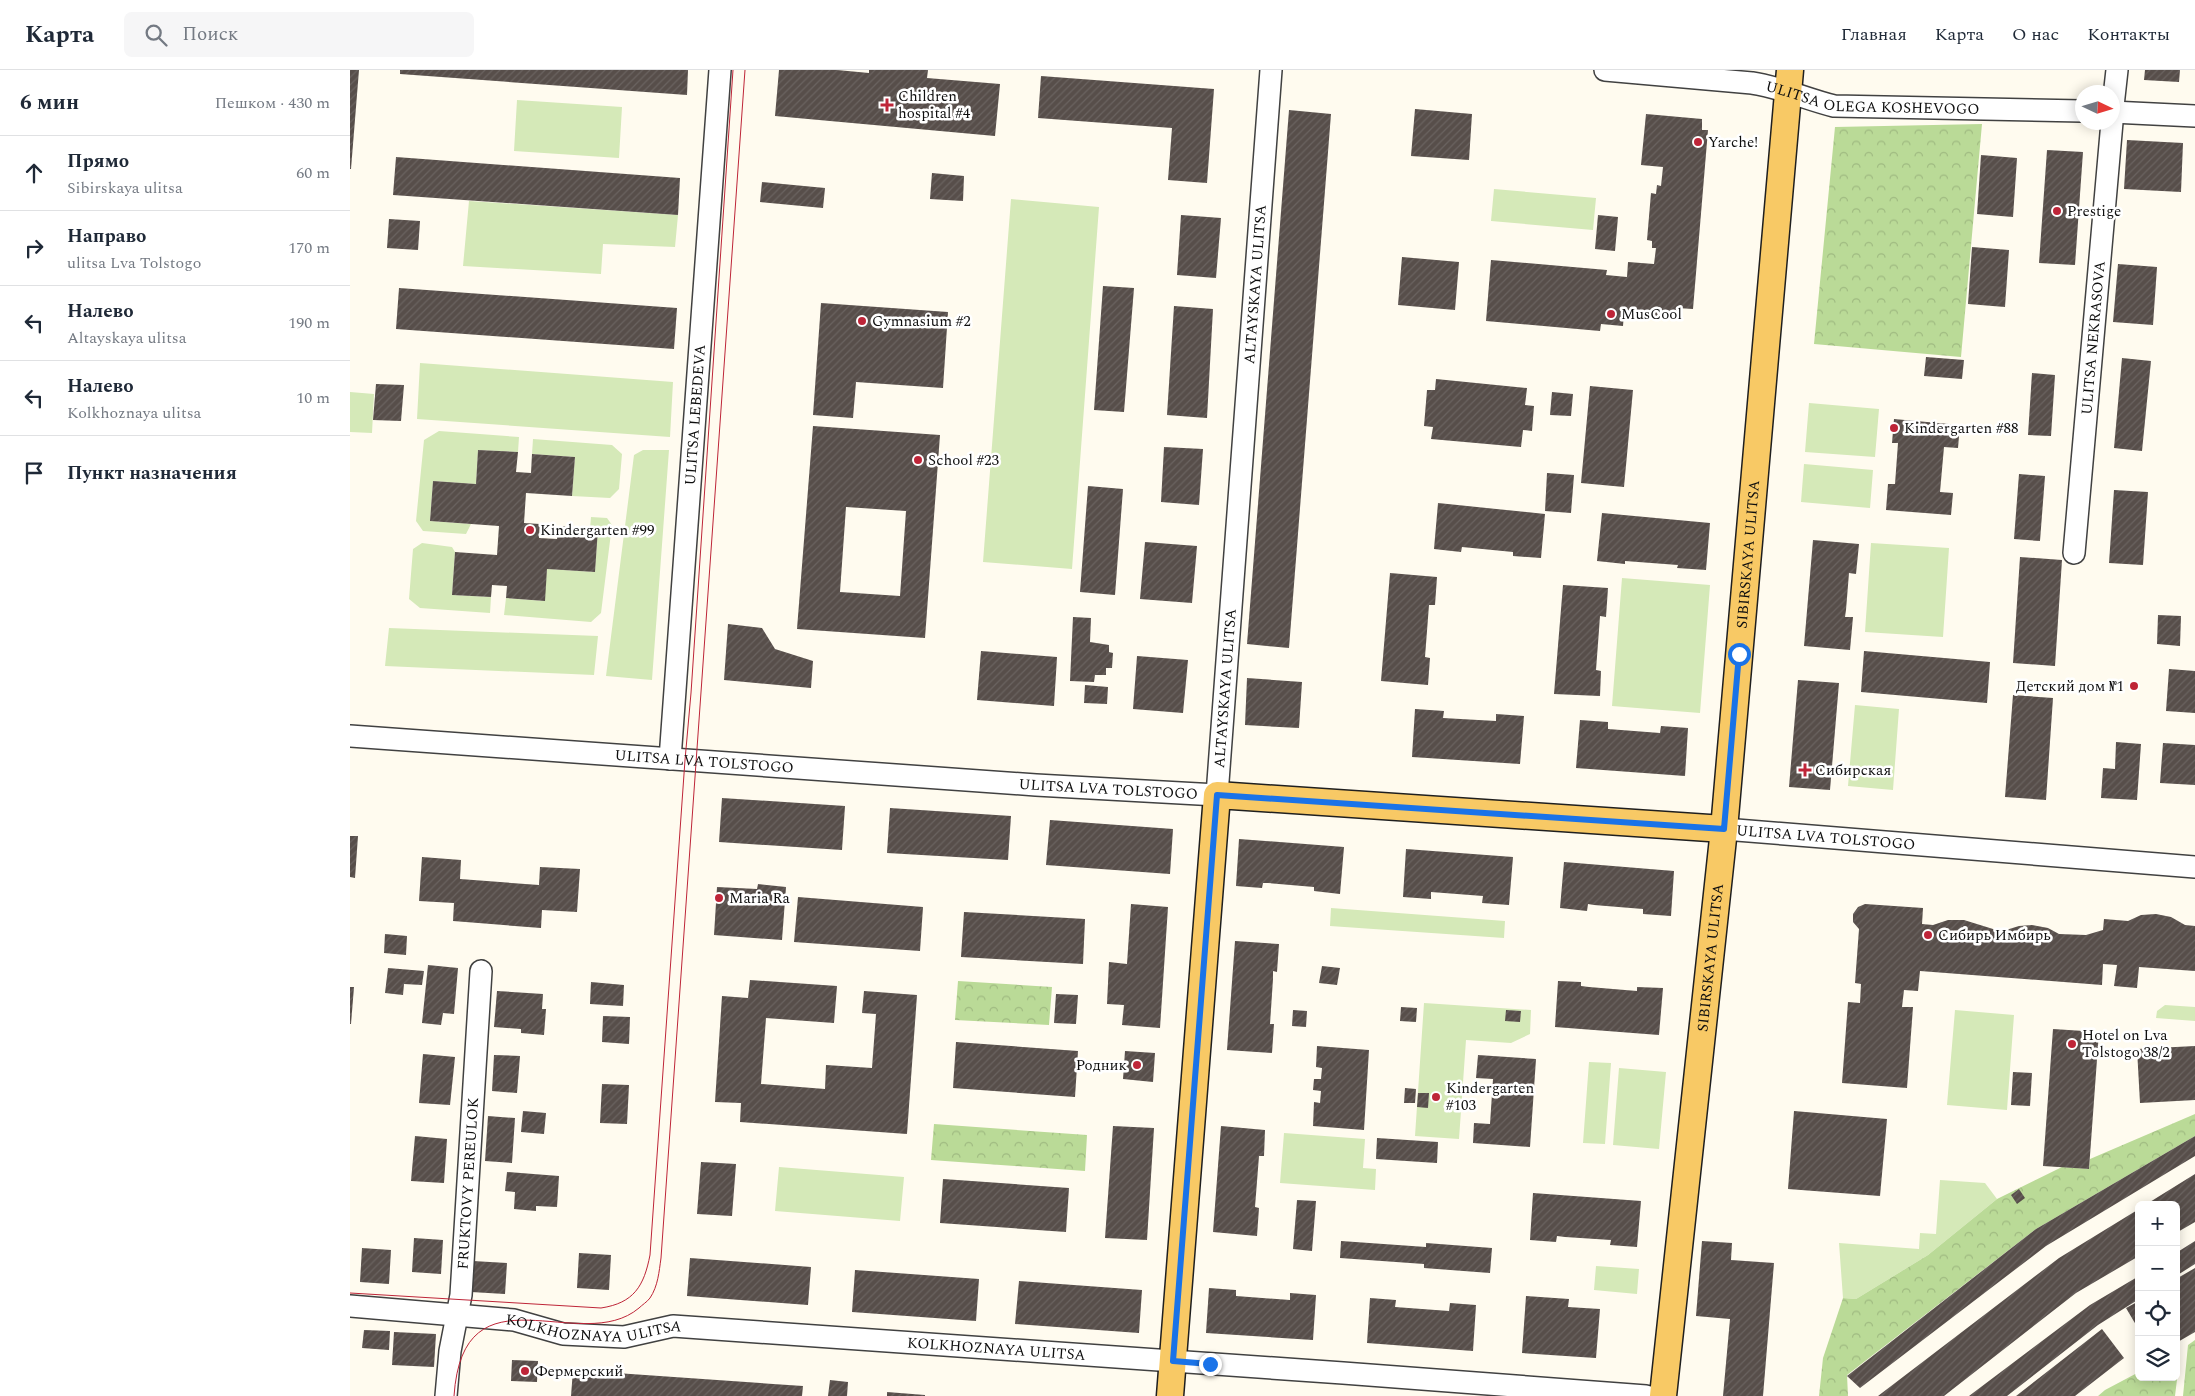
<!DOCTYPE html>
<html lang="ru">
<meta charset="utf-8">
<style>
body{margin:0;font-family:Spectral,serif;background:#f6f6f7;color:#1f2937}
.controls{position:absolute;right:15px;bottom:15px;display:grid;overflow:hidden;border-radius:8px;box-shadow:0 2px 12px #0003}
.controls button{width:45px;height:45px;display:grid;place-items:center;padding:0;border:0;border-bottom:1px solid #e0e1e3;background:#fff;color:#1f2937;font:25px sans-serif}
.compass{position:absolute;left:1725px;top:15px;width:45px;height:45px;border-radius:50%;background:#fff;box-shadow:0 2px 12px #0003;rotate:94deg}
.stop{position:absolute;width:15px;height:15px;margin:-11px;border:4px solid #1a73e8;border-radius:50%;background:#fff}
.stop.end{background:#1a73e8;border-color:#fff;box-shadow:0 1px 5px #0008}
.list{margin:0;padding:0;list-style:none}
h2{display:flex;justify-content:space-between;align-items:center;height:65px;margin:0;padding:0 20px;font-size:21px}
h2 small{font-size:16px;font-weight:400;color:#747a83}
.list li{display:grid;grid-template-columns:32px 1fr auto;gap:15px;align-items:center;box-sizing:border-box;height:75px;padding:0 20px;border-top:1px solid #e0e1e3}
.list b{display:block;font-size:19px;white-space:nowrap}
.list p{margin:0;font-size:16px;white-space:nowrap;color:#747a83}
.list em{font-size:16px;font-style:normal;color:#747a83}
.icon{flex:none;width:28px;height:28px;fill:none;stroke:currentColor;stroke-width:2;stroke-linecap:round;stroke-linejoin:round}
.map{position:relative;flex:none;width:1845px;height:1326px;overflow:hidden}
header{display:flex;align-items:center;gap:30px;box-sizing:border-box;height:70px;padding:0 25px;background:#fff;border-bottom:1px solid #e0e1e3}
header strong{font-size:24px}
nav{display:flex;gap:28px;margin-inline-start:auto;font-size:18px}
.search{width:350px;height:45px;background:#f6f6f7;display:flex;align-items:center;gap:12px;box-sizing:border-box;padding:0 18px;border-radius:8px;color:#747a83;font-size:19px}
main{display:flex}
aside{flex:1;background:#fff}
.map>svg:first-child{display:block}
.grass{fill:#d5e9b8}
.forest{fill:url(#forest-crowns)}
.building{fill:url(#building-hatch);fill-rule:evenodd}
.lines{fill:none;stroke-linecap:round;stroke-linejoin:round}
.minor-casing{stroke:#414141;stroke-width:24}
.major-casing{stroke:#1f1f1f;stroke-width:29}
.minor{stroke:#fff;stroke-width:21}
.major{stroke:#f8c965;stroke-width:26}
.tram{stroke:#be2538;stroke-width:1}
.route{stroke:#1a73e8;stroke-width:6}
.poi-dot{fill:#be2538;stroke:#fff;stroke-width:2}
.labels{text-anchor:middle;stroke-width:5;stroke-linejoin:round;paint-order:stroke}
.poi-label{font-size:15px;fill:#0e0e0e;stroke:#fff;text-anchor:start}
.street-label{font-size:15px;fill:#0e0e0e;stroke:#fff}
</style>
<header>
<strong>Карта</strong>
<div class="search"><svg class="icon" aria-label="search" viewBox="0 0 24 24"><circle cx="10" cy="10" r="6"/><path d="M15 15l6 6"/></svg>Поиск</div>
<nav><a>Главная</a><a>Карта</a><a>О нас</a><a>Контакты</a></nav>
</header>
<main>
<aside>
<h2>6 мин<small>Пешком · 430 m</small></h2>
<ul class="list">
<li><svg class="icon" aria-label="ahead" viewBox="0 0 24 24"><path d="M12 20V5M6 11l6-6 6 6"/></svg><div><b>Прямо</b><p>Sibirskaya ulitsa</p></div><em>60 m</em></li>
<li><svg class="icon" aria-label="right" viewBox="0 0 24 24"><path d="M7 20v-9h11M14 6l5 5-5 5"/></svg><div><b>Направо</b><p>ulitsa Lva Tolstogo</p></div><em>170 m</em></li>
<li><svg class="icon" aria-label="left" viewBox="0 0 24 24"><path d="M17 20v-9H6M10 6l-5 5 5 5"/></svg><div><b>Налево</b><p>Altayskaya ulitsa</p></div><em>190 m</em></li>
<li><svg class="icon" aria-label="left" viewBox="0 0 24 24"><path d="M17 20v-9H6M10 6l-5 5 5 5"/></svg><div><b>Налево</b><p>Kolkhoznaya ulitsa</p></div><em>10 m</em></li>
<li><svg class="icon" aria-label="arrive" viewBox="0 0 24 24"><path d="M6 21V4h12l-3 4 3 4H6"/></svg><div><b>Пункт назначения</b></div></li>
</ul>
</aside>
<div class="map">
<svg width="1845" height="1326" viewBox="0 0 1845 1326">
<defs>
<pattern id="forest-crowns" width="20" height="18" patternUnits="userSpaceOnUse" patternTransform="scale(1.25)"><rect width="20" height="18" fill="#bada97"/><path d="M2 6a3 3 0 1 1 6 0M12 15a3 3 0 1 1 6 0" fill="none" stroke="#9fba81"/></pattern>
<pattern id="building-hatch" width="6" height="6" patternUnits="userSpaceOnUse" patternTransform="scale(1.25)"><rect width="6" height="6" fill="#574e4a"/><path d="M-1 1l2-2M0 6l6-6M5 7l2-2" fill="none" stroke="#6a6360"/></pattern>
</defs>
<rect width="100%" height="100%" fill="#fffbef"/>
<path class="grass" d="M167 30 272 37 269 88 164 81Z
M1144 119 1246 128 1243 160 1141 151Z
M661 129 749 137 722 499 633 492Z
M119 131 328 145 325 177 253 174 251 204 113 196Z
M70 293 323 312 320 367 67 349Z
M0 322 24 324 22 363 0 362Z
M1459 333 1529 339 1525 387 1455 382Z
M89 361 169 367 168 382 128 380 126 414 83 411 80 451 121 454 116 464 73 461 66 451 74 370Z
M183 369 262 375 272 384 269 419 260 428 222 426 225 387 182 384Z
M293 380H319L302 610 256 606 284 385Z
M1454 394 1523 400 1520 438 1451 432Z
M241 447 257 448 262 455 251 543 241 552 154 545 156 528 194 531 197 499 245 502 248 459H240Z
M72 473 102 477 105 482 102 525 141 527 140 543 70 538 59 529 63 479Z
M1521 473 1599 478 1593 567 1515 562Z
M1272 508 1360 515 1350 643 1262 636Z
M39 558 248 566 244 605 35 596Z
M1505 635 1549 639 1543 720 1498 716Z
M981 838 1155 851 1154 868 980 856Z
M1074 933 1181 940 1180 964 1161 973 1116 970 1109 1069 1065 1066Z
M1815 935 1845 937V951L1806 948 1807 941Z
M1605 940 1664 945 1657 1040 1597 1035Z
M1239 992 1261 993 1255 1074 1233 1073Z
M1269 998 1316 1002 1309 1079 1263 1075Z
M934 1063 1015 1069 1013 1098 1026 1099 1025 1120 930 1113Z
M429 1097 554 1107 550 1151 425 1141Z
M1590 1110 1635 1113 1647 1129 1578 1185 1506 1229 1493 1228 1489 1173 1569 1179 1570 1163 1586 1164Z
M1246 1196 1289 1199 1287 1224 1244 1220Z"/>
<path class="forest" d="M1632 54 1611 287 1464 274 1485 57Z
M608 911 702 917 699 955 605 950Z
M1845 1044V1066L1686 1159 1497 1305 1498 1326H1469L1473 1288 1493 1228 1506 1229 1578 1185 1647 1129 1712 1097 1739 1099 1740 1089Z
M584 1054 737 1065 735 1101 581 1090Z
M1845 1270V1326H1833L1838 1275Z
M1826 1293H1829L1825 1326H1748L1755 1320 1789 1302V1307H1826Z"/>
<path class="building" d="M0 0H9L1 99H0Z
M50 0H338L337 25 50 4Z
M429 0H487L519 3V0H578L577 8 650 14 645 66 425 46Z
M1795 0H1830L1829 12 1794 10Z
M691 6 864 19 857 113 818 110 822 58 688 48Z
M1065 39 1122 44 1119 90 1061 86Z
M939 40 981 44 939 578 897 574Z
M1296 44 1352 49V60H1358L1343 239 1327 238 1326 248 1274 243 1273 256 1251 254 1250 261 1136 251 1141 190 1257 200 1256 205 1277 207 1278 192 1304 194 1306 178H1302V171L1297 170 1301 123 1306 124 1307 115 1311 116 1313 97 1291 95Z
M1777 70 1833 73 1831 122 1774 119Z
M1697 80 1733 82 1725 195 1689 193Z
M1631 85 1667 88 1663 147 1627 144Z
M46 87 330 108 328 145 43 125Z
M582 103 614 106 613 131 580 129Z
M412 112 475 118 473 138 410 132Z
M831 145 871 148 866 208 827 205Z
M1248 145 1268 147 1265 181 1245 179Z
M39 149 70 151 68 180 37 178Z
M1622 177 1659 180 1655 237 1618 234Z
M1052 187 1109 192 1105 240 1048 235Z
M1768 194 1807 197 1803 255 1763 252Z
M753 216 784 218 774 342 744 340Z
M49 218 327 238 324 279 46 259Z
M471 233 598 242 593 318 506 312 503 348 463 345Z
M824 236 863 239 857 348 817 345Z
M1576 287 1614 290 1612 309 1574 306Z
M1772 288 1801 291 1792 381 1764 378Z
M1682 303 1705 305 1701 366 1678 365Z
M1086 309 1177 318 1175 335 1184 336 1182 361 1173 360 1171 377 1081 369 1083 357 1074 356 1077 320H1085Z
M26 314 54 315 51 351 23 350Z
M1240 316 1283 320 1274 417 1231 413Z
M1202 322 1223 324 1221 346 1200 345Z
M1544 349 1610 355 1608 378 1594 377 1590 422 1603 423 1601 445 1536 440 1538 414H1545L1548 373H1542Z
M463 356 590 365 575 568 447 559ZM496 437 556 441 550 526 490 522Z
M814 377 853 379 849 435 811 432Z
M128 380 168 382 166 402 181 403 182 384 225 387 222 426 176 423 174 453 190 454 189 468 207 469 208 456 248 459 245 502 197 499 195 531 156 528 157 516 142 515 141 527 102 525 105 482 147 485 149 456 80 451 83 411 126 414Z
M1197 403 1224 405 1221 443 1195 441Z
M1669 404 1695 406 1690 471 1664 469Z
M738 416 773 419 765 525 730 522Z
M1764 420 1798 422 1793 495 1759 493Z
M1088 433 1195 444 1191 488 1163 486V482L1112 477 1111 482 1084 479Z
M1252 443 1360 453 1356 500 1327 498 1328 495 1275 491V494L1247 491Z
M1463 470 1509 474 1506 504 1499 503 1496 540 1495 547H1503L1500 580 1454 576Z
M795 472 847 476 842 533 790 529Z
M1670 487 1712 490 1705 596 1663 593Z
M1040 503 1087 507 1085 535H1079L1075 587 1080 588 1078 615 1031 611Z
M1213 515 1258 518 1256 547 1250 546 1249 560 1246 600 1251 601 1250 626 1204 624Z
M1808 545 1831 546 1830 576 1807 574Z
M723 547 741 548 740 572 759 575V582L763 583 762 598H756V605H745L744 612 720 611Z
M378 554 412 558 425 579 463 591 461 618 374 610Z
M631 581 707 587 704 636 627 630Z
M1514 581 1640 592 1637 633 1511 622Z
M787 586 838 590 833 643 783 639Z
M1819 599 1845 601V643L1816 641Z
M897 608 952 612 949 658 895 655Z
M1448 610 1489 613 1480 720 1439 717Z
M735 615 758 617 757 634 734 633Z
M1663 625 1703 628 1696 730 1655 727Z
M1065 639 1094 641 1093 648 1146 651V644L1174 646 1170 694 1062 687Z
M1230 650 1258 652V659L1310 663 1311 656 1338 658 1335 706 1226 698Z
M1766 672 1791 674 1787 730 1751 728 1753 698 1765 699Z
M1813 673 1845 675V715L1810 713Z
M372 728 495 736 492 780 369 772Z
M540 738 661 746 658 790 537 783Z
M700 750 823 759 820 804 696 795Z
M0 766H8L5 808 0 807Z
M889 769 994 777 990 824 964 821V817L918 813H913L912 818 886 816Z
M1056 779 1163 787 1159 835 1132 833 1133 826 1081 822V829L1053 827Z
M72 787 111 790 110 809 189 815 190 797 230 799 227 842 192 840 191 858 103 851 104 833 69 831Z
M1214 792 1324 801 1321 846 1293 844V839L1244 835 1238 834 1237 841 1210 838Z
M408 814 436 817 432 870 364 865 367 817 407 819Z
M448 827 573 837 570 881 444 872Z
M781 834 818 837 810 958 772 955 774 935 757 934 759 892 777 894Z
M1515 834 1573 838 1572 854 1583 855 1598 850H1614L1643 859 1656 860 1669 856 1682 855 1698 858 1709 864 1736 865 1753 860 1754 849 1778 851 1791 845 1806 844 1821 847 1835 855 1845 856V901L1789 897 1787 918 1764 916 1767 895 1753 894 1752 915 1570 901 1568 921 1554 920 1552 937H1563L1557 1018 1492 1013 1498 932 1510 933 1511 914 1505 913 1509 859 1503 852V844L1508 837Z
M614 842 735 849 733 894 611 887Z
M35 864 57 866 56 885 34 883Z
M885 871 929 874 927 902 923 901V909L920 954H924L922 983 877 980Z
M78 895 108 898 104 944 93 943 91 955 72 953Z
M972 896 990 898 987 915 969 913Z
M38 898 74 901 72 915 54 914 53 925 35 923Z
M400 910 487 916 484 953 416 948 411 1014 475 1019 476 995 522 998 526 944 512 943 514 921 567 925 557 1064 390 1052 391 1033 365 1032 372 926 398 928Z
M1208 911 1231 912V916L1239 917 1287 921V917L1313 918 1309 965 1205 957Z
M241 912 274 915 273 936 240 934Z
M0 917H4L1 954H0Z
M147 921 193 924 192 939H196L194 965 171 963V959L144 957Z
M706 924 728 925 726 954 704 953Z
M1051 937 1067 938 1066 952 1050 951Z
M943 940 957 941 956 957 942 956Z
M1156 940 1171 941 1170 952 1155 951Z
M253 946 280 947 279 974 252 972Z
M1703 959 1749 962 1739 1099 1693 1096Z
M606 972 728 981 725 1027 603 1018Z
M967 976 1019 980 1014 1060 963 1056 964 1032 970 1033 971 1021 963 1020 964 1009H971L972 998 966 997Z
M1845 976V1030L1790 1033 1787 979Z
M775 981 805 983 803 1012 773 1009Z
M73 984 105 987 100 1035 69 1033Z
M144 985 170 986 167 1023 142 1021Z
M1128 985 1186 989 1180 1077 1123 1073 1124 1053 1140 1054 1143 1009 1126 1008Z
M1663 1002 1682 1003 1680 1036 1661 1035Z
M252 1014 279 1015 277 1054 250 1053Z
M1055 1018 1066 1019 1065 1033H1054Z
M1068 1023H1079L1078 1038 1067 1037Z
M173 1041 196 1043 194 1064 171 1062Z
M1444 1041 1537 1049 1530 1126 1438 1119Z
M138 1046 165 1048 162 1093 135 1091Z
M763 1056 804 1058 797 1170 755 1168Z
M871 1056 915 1060 914 1086H909L905 1137 909 1138 907 1166 863 1162Z
M65 1066 97 1069 94 1113 61 1111Z
M1845 1066V1086L1696 1176 1510 1318 1497 1306 1686 1159Z
M1027 1068 1088 1072 1087 1093 1026 1089Z
M351 1092 386 1094 382 1146 347 1144Z
M157 1102 209 1106 207 1137 186 1136V1141L164 1139 165 1122 155 1121Z
M1845 1104V1152L1826 1163V1135H1795Z
M593 1109 719 1118 716 1162 590 1153Z
M1669 1119 1675 1128 1667 1134 1661 1125Z
M1183 1123 1291 1131 1287 1177 1260 1175 1261 1170 1215 1167 1207 1166 1206 1172 1180 1170Z
M947 1130 966 1131 962 1181 943 1179Z
M1789 1139V1186L1726 1223 1594 1326H1528L1709 1188Z
M64 1168 93 1170 91 1204 62 1202Z
M991 1171 1076 1177V1173L1142 1178 1140 1203 1074 1198V1194L990 1188Z
M1352 1171 1382 1173 1381 1190 1424 1193 1413 1326H1373L1380 1249 1346 1246Z
M1845 1171V1194L1826 1206V1183Z
M12 1178 41 1180 39 1214 10 1212Z
M229 1183 261 1185 259 1220 227 1218Z
M340 1188 461 1197 458 1235 337 1226Z
M123 1191 157 1193 155 1224 121 1222Z
M1845 1198V1262L1826 1273V1209Z
M505 1200 629 1209 626 1251 502 1242Z
M1789 1206V1229L1748 1255 1657 1326H1619L1740 1235Z
M669 1211 792 1220 789 1263 665 1254Z
M859 1218 886 1220V1226L940 1230V1223L966 1225 963 1270 856 1263Z
M1176 1226 1219 1229 1218 1237 1250 1239 1246 1288 1172 1283Z
M1020 1228 1046 1230 1045 1237 1099 1241 1100 1233 1126 1235 1123 1281 1017 1273Z
M1789 1231V1260L1776 1238Z
M1752 1259 1774 1288 1725 1326H1666Z
M14 1260 40 1261 39 1280 12 1278Z
M44 1262 86 1264 84 1297 42 1295Z
M162 1290 188 1291 187 1312 161 1311Z
M223 1300 453 1316 452 1326H221Z
M480 1310 498 1312 497 1326H478Z
M537 1322 575 1325V1326H537Z"/>
<g class="lines">
<defs>
<g id="minor">
<path id="s1" d="M1255 0 1402 13C1430 17 1456 29 1484 36L1732 41"/>
<path d="M1762 42 1845 46"/>
<path d="M1762 45 1767 0"/>
<path id="s2" d="M1724 483 1762 52"/>
<path id="s3" d="M0 666 686 715 867 725 921 0"/>
<path id="s4" d="M320 689 370 0"/>
<path id="s5" d="M1374 759 1845 797"/>
<path id="s6" d="M0 1236 164 1250 213 1264 274 1267 323 1256 993 1303 1296 1326"/>
<path id="s7" d="M96 1326 100 1281 111 1225 131 901"/>
</g>
<g id="major">
<path d="M820 1326 867 725 1374 759"/>
<path id="s8" d="M1313 1326 1374 759 1440 0"/>
</g>
</defs>
<use href="#minor" class="minor-casing"/>
<use href="#major" class="major-casing"/>
<use href="#minor" class="minor"/>
<use href="#major" class="major"/>
<path class="tram" d="M0 1223 251 1238C284 1233 294 1216 300 1185L335 690 341 623 383 0
M104 1326C113 1192 231 1287 289 1238 292 1235 297 1232 300 1228 308 1216 309 1202 311 1188L395 0"/>
</g>
<g class="lines">
<path class="route" d="M860 1294 823 1291 867 725 1374 759 1389 584"/>
</g>
<g class="poi-dot">
<path d="M534.5 27.5h5v5h5v5h-5v5h-5v-5h-5v-5h5z"/>
<circle cx="1348" cy="72" r="5"/>
<circle cx="1707" cy="141" r="5"/>
<circle cx="1261" cy="244" r="5"/>
<circle cx="512" cy="251" r="5"/>
<circle cx="1544" cy="358" r="5"/>
<circle cx="568" cy="390" r="5"/>
<circle cx="180" cy="460" r="5"/>
<circle cx="1784" cy="616" r="5"/>
<path d="M1452.5 692.5h5v5h5v5h-5v5h-5v-5h-5v-5h5z"/>
<circle cx="369" cy="828" r="5"/>
<circle cx="1578" cy="865" r="5"/>
<circle cx="1722" cy="974" r="5"/>
<circle cx="787" cy="995" r="5"/>
<circle cx="1086" cy="1027" r="5"/>
<circle cx="175" cy="1301" r="5"/>
</g>
<g class="labels">
<g class="poi-label">
<text x="548" y="31">Children<tspan x="548" dy="17">hospital #4</tspan></text>
<text x="1358" y="77">Yarche!</text>
<text x="1717" y="146">Prestige</text>
<text x="1271" y="249">MusCool</text>
<text x="522" y="256">Gymnasium #2</text>
<text x="1554" y="363">Kindergarten #88</text>
<text x="578" y="395">School #23</text>
<text x="190" y="465">Kindergarten #99</text>
<text x="1774" y="621" text-anchor="end">Детский дом №1</text>
<text x="1465" y="705">Сибирская</text>
<text x="379" y="833">Maria Ra</text>
<text x="1588" y="870">Сибирь Имбирь</text>
<text x="1732" y="970">Hotel on Lva<tspan x="1732" dy="17">Tolstogo 38/2</tspan></text>
<text x="777" y="1000" text-anchor="end">Родник</text>
<text x="1096" y="1023">Kindergarten<tspan x="1096" dy="17">#103</tspan></text>
<text x="185" y="1306">Фермерский</text>
</g>
<g class="street-label">
<text dy="5" stroke="none"><textPath href="#s1" startOffset="270">ULITSA OLEGA KOSHEVOGO</textPath></text>
<text dy="5" stroke="none"><textPath href="#s3" startOffset="1381">ALTAYSKAYA ULITSA</textPath></text>
<text dy="5" stroke="none"><textPath href="#s2" startOffset="216">ULITSA NEKRASOVA</textPath></text>
<text dy="5" stroke="none"><textPath href="#s4" startOffset="345">ULITSA LEBEDEVA</textPath></text>
<text dy="5" stroke="none"><textPath href="#s8" startOffset="846">SIBIRSKAYA ULITSA</textPath></text>
<text dy="5" stroke="none"><textPath href="#s3" startOffset="976">ALTAYSKAYA ULITSA</textPath></text>
<text dy="5" stroke="none"><textPath href="#s3" startOffset="355">ULITSA LVA TOLSTOGO</textPath></text>
<text dy="5" stroke="none"><textPath href="#s3" startOffset="760">ULITSA LVA TOLSTOGO</textPath></text>
<text dy="5" stroke="none"><textPath href="#s5" startOffset="102">ULITSA LVA TOLSTOGO</textPath></text>
<text dy="5" stroke="none"><textPath href="#s8" startOffset="441">SIBIRSKAYA ULITSA</textPath></text>
<text dy="5" stroke="none"><textPath href="#s7" startOffset="214">FRUKTOVY PEREULOK</textPath></text>
<text dy="5" stroke="none"><textPath href="#s6" startOffset="246">KOLKHOZNAYA ULITSA</textPath></text>
<text dy="5" stroke="none"><textPath href="#s6" startOffset="651">KOLKHOZNAYA ULITSA</textPath></text>
</g>
</g>
</svg>
<div class="controls">
<button>+</button>
<button>−</button>
<button><svg class="icon" aria-label="locate" viewBox="0 0 24 24"><circle cx="12" cy="12" r="6"/><path d="M12 2v4M12 18v4M2 12h4M18 12h4"/></svg></button>
<button><svg class="icon" aria-label="layers" viewBox="0 0 24 24"><path d="M12 4l9 5-9 5-9-5zM3 14l9 5 9-5"/></svg></button>
</div>
<svg class="compass" viewBox="-18 -18 36 36"><path d="M0-13l5 13h-10z" fill="#e53935"/><path d="M0 13l5-13h-10z" fill="#747a83"/></svg>
<div class="stop" style="left:1389px;top:584px"></div>
<div class="stop end" style="left:860px;top:1294px"></div>
</div>
</main>
